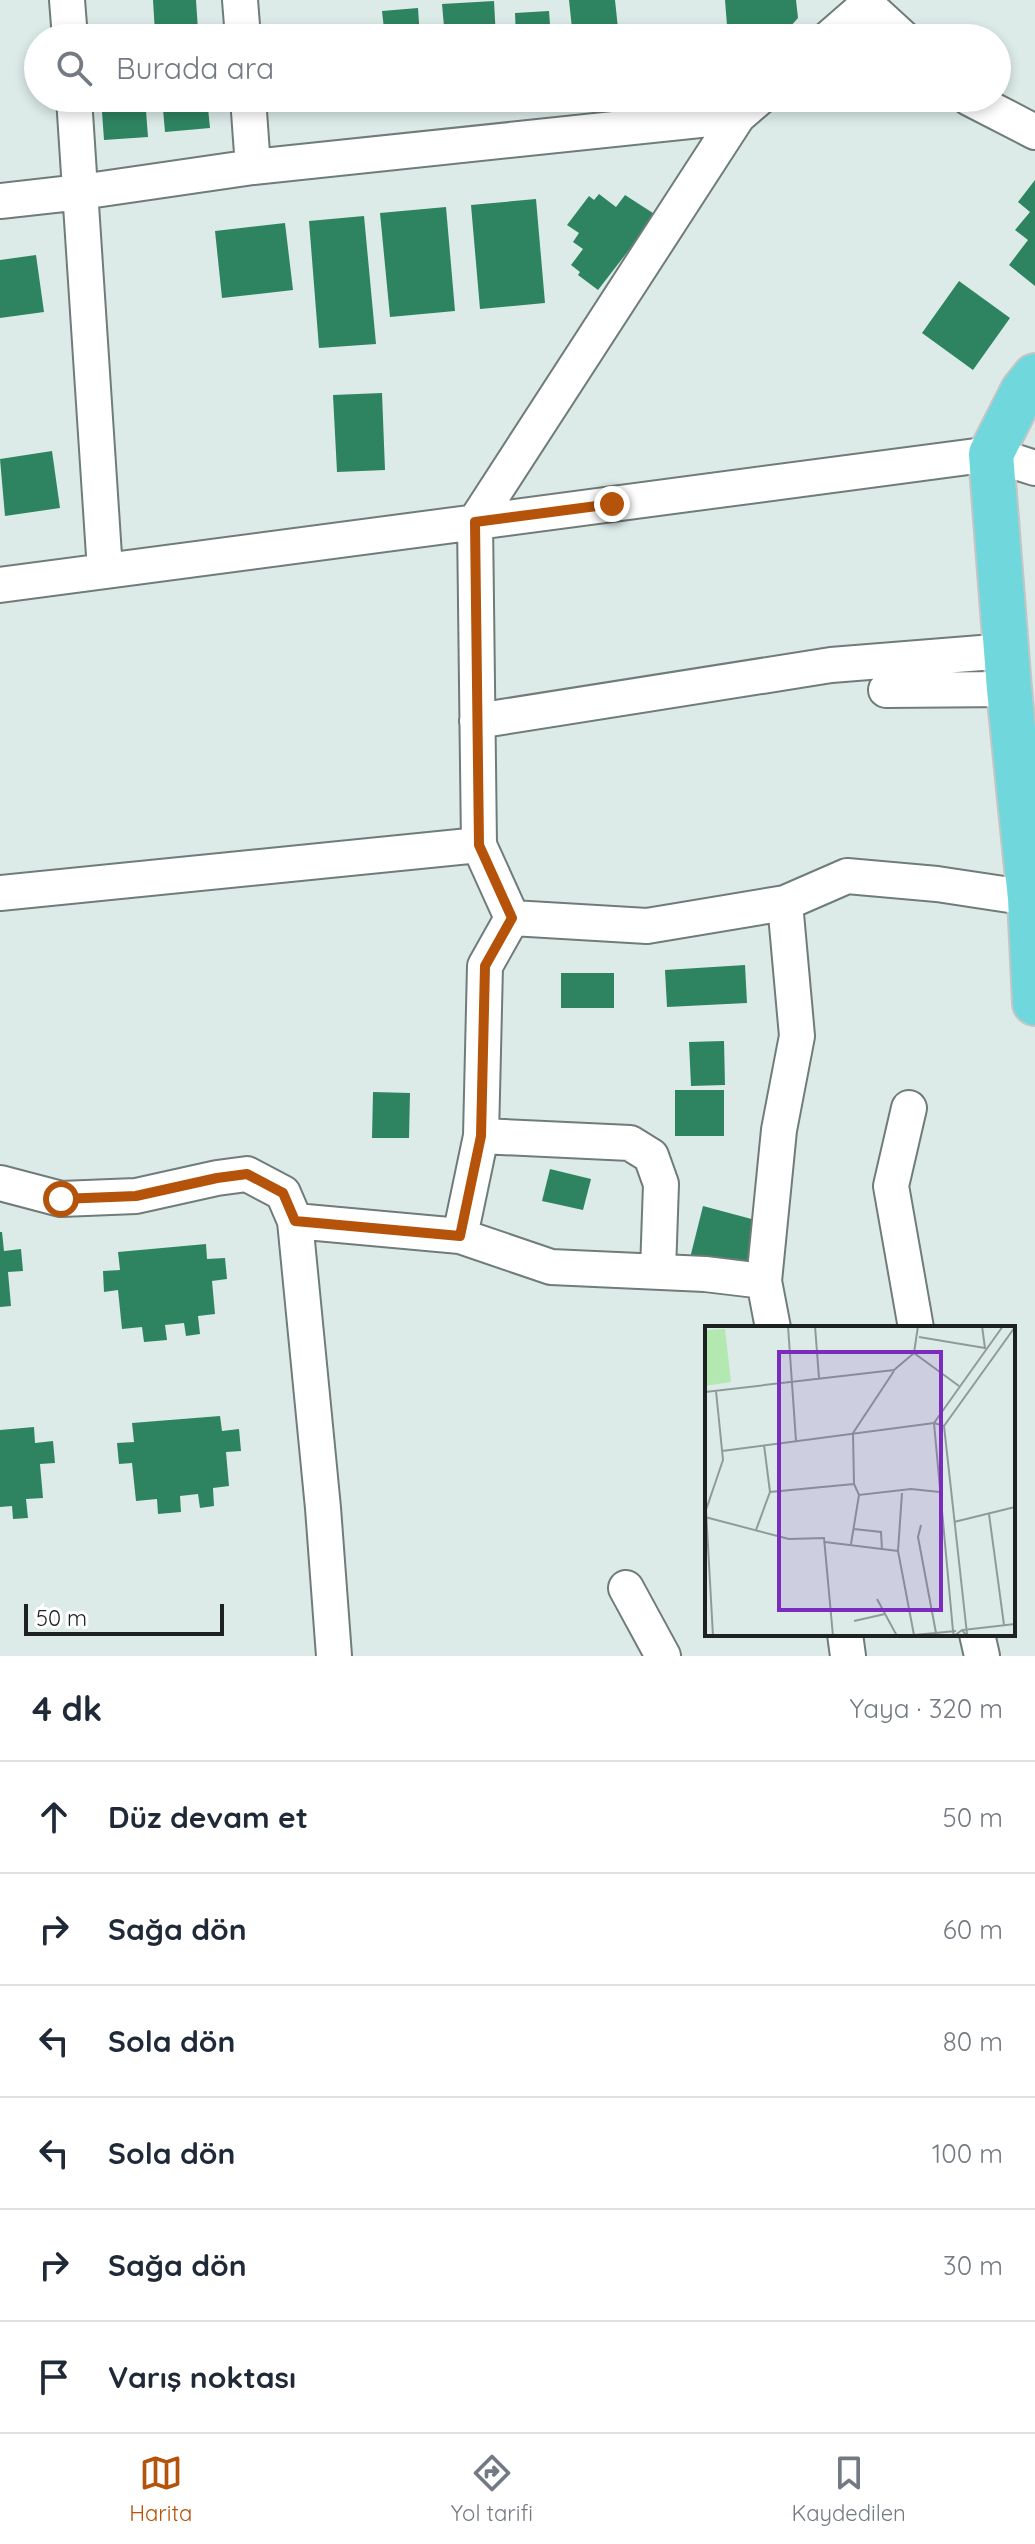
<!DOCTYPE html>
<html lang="tr">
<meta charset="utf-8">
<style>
body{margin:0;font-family:Quicksand,sans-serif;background:#f2f2f3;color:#1f2937}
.scale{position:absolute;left:24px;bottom:20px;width:200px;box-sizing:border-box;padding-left:8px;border:4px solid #1d2221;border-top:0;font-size:22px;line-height:28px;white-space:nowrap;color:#1d2221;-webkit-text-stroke:6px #fff;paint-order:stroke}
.stop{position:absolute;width:24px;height:24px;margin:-18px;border:6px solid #b45309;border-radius:50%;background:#fff}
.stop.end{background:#b45309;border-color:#fff;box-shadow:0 2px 8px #0008}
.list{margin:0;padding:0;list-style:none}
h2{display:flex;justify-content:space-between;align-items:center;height:104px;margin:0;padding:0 32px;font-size:34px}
h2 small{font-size:26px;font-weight:400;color:#747a83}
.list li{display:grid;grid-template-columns:52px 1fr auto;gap:24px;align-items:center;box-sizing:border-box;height:112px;padding:0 32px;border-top:2px solid #e0e1e3}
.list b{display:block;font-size:30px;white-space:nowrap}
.list em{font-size:26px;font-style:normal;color:#747a83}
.icon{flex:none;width:44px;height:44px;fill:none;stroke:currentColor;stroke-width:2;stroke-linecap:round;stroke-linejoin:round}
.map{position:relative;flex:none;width:1035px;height:1656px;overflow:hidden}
.search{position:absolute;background:#fff;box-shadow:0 4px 12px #0003;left:24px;right:24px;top:24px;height:88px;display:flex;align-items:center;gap:20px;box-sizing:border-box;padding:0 28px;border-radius:44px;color:#747a83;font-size:30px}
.sheet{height:776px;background:#fff}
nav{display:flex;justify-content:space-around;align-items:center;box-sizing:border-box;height:112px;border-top:2px solid #e0e1e3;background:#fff;font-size:22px;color:#747a83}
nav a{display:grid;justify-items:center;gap:4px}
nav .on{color:#b45309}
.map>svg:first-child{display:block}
.building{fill:#2e8461}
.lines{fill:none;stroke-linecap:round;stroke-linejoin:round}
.minor-casing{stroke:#6f7c79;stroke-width:38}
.major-casing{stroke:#c4c6c5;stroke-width:48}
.minor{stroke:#fff;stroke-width:34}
.major{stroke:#70d8dd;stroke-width:44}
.route{stroke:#b45309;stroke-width:10}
.inset-road{fill:none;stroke:#909b98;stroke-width:2}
.view{fill:#7b2cbf;fill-opacity:0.15;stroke:#7b2cbf;stroke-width:4}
.inset-edge{fill:none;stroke:#1d2221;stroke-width:4}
</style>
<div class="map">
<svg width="1035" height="1656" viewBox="0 0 1035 1656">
<rect width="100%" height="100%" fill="#dcebe8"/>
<path class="building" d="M153 0H196L198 30 155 33Z
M569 0H615L619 38H573Z
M725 0H796L798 18 780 38H728Z
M494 1 496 38H445L442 4Z
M418 8 420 38H385L382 11Z
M549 11 551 38H516L515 13Z
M101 98H145L148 137 104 140Z
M162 98H207L210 128 165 132Z
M390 98H426V101L391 104Z
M1035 180V286L1009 265 1028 240 1015 230 1030 212 1018 202Z
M599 194 616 207 625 195 656 215 598 290 578 275 580 272 571 265 583 249 573 242 579 233 567 225 589 196 594 200Z
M536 199 545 303 480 309 471 205Z
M446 207 455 311 390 317 380 213Z
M364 216 376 344 319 348 309 221Z
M285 223 293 290 222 298 215 231Z
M36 255 44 312 0 318V260Z
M959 281 1010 318 973 370 922 333Z
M382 393 385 470 337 472 333 395Z
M52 451 60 508 5 516 0 459Z
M745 965 747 1003 667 1007 665 970Z
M561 973H614V1008H561Z
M724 1041 725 1085 691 1086 689 1042Z
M675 1090H724V1136H675Z
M373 1092 410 1093 409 1138H372Z
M550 1169 591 1179 583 1210 542 1201Z
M703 1206 759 1221 746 1273 690 1258Z
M0 1232H2L4 1251 21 1249 23 1271 8 1272 11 1306 0 1307Z
M206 1244 207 1259 225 1258 227 1279 212 1281 215 1314 198 1316 200 1334 186 1336 184 1323 165 1325 167 1340 144 1342 142 1327 122 1329 118 1290 104 1292 103 1271 120 1270 118 1252Z
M220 1416 222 1431 239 1429 241 1451 226 1452 229 1486 213 1488 214 1506 200 1508 198 1494 180 1496 181 1512 158 1514 157 1499 136 1501 132 1463 119 1464 117 1443 134 1442 132 1423Z
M34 1427 35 1443 53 1441 55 1463 40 1464 43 1498 26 1499 28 1518 13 1519 12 1506 0 1507V1430Z"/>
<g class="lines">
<defs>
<path id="minor" d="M67 0 70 38
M240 0 243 38
M867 5 903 38
M829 38 867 5 869 0
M74 98 105 571
M248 98 253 167
M969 98 1035 132
M738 116 475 522 479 845 512 918 647 926 785 903 847 876 937 884 1030 898
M0 201 81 192 253 167 738 116 759 98
M0 585 991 454 1035 468
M886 690 1009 689
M477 721 831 665 1006 651
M0 893 479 845
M909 1108 891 1186 916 1328
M481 1136 630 1143 651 1156 661 1184 658 1271
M0 1183 61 1199 136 1196 217 1178 247 1174 283 1193 295 1221 323 1508 334 1656
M295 1221 460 1236 551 1267 705 1274 764 1281
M460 1236 481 1136 485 966 512 918
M773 1328 764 1281 779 1130 797 1036 785 903
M626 1588 663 1656
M845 1634 848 1656
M977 1634 982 1656"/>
<path id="major" d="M1035 376 1023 391 991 454 1009 689 1030 898 1035 1003"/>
</defs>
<use href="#minor" class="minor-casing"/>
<use href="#major" class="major-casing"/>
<use href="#minor" class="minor"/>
<use href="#major" class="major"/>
</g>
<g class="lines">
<path class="route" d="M61 1199 136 1196 217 1178 247 1174 283 1193 295 1221 460 1236 481 1136 485 966 512 918 479 845 475 522 612 504"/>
</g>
<g transform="translate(705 1326)">
<rect width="310" height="310" fill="#dcebe8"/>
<path d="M20 3 26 56 0 60V4Z" fill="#b3e8b1"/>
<path class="inset-road" d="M83 0 91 115M110 0 114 52M83 1 123 0M214 11 280 22 277 0M209 27 254 60M189 45 148 107 149 158 154 169 206 163 235 166M0 66 189 44 209 27 213 0M59 119 65 166M17 125 229 97 239 100M197 167 193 225 209 309M284 188 299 299M0 191 84 213 119 212 128 310M249 196 310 181M216 199 213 211 231 307M149 203 176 206 177 224M51 204 65 166 149 158M120 216 193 225M146 218 154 169M172 273 192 310M149 295 180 288M258 304 310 298M262 308 239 100 310 1M8 310 1 184 18 134 11 65M199 310 251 305M262 310 257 304 249 310 248 305 229 97 298 0"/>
<path class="view" d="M74 26H236V284H74Z"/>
<rect width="310" height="310" class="inset-edge"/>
</g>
</svg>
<div class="scale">50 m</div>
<div class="stop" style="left:61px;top:1199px"></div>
<div class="stop end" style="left:612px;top:504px"></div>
<div class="search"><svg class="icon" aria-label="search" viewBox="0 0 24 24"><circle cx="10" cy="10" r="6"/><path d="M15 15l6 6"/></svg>Burada ara</div>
</div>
<section class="sheet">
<h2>4 dk<small>Yaya · 320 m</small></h2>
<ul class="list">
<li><svg class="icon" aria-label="ahead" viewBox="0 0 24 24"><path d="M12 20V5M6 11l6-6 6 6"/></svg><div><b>Düz devam et</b></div><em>50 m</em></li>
<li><svg class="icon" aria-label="right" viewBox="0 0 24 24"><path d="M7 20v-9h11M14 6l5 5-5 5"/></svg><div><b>Sağa dön</b></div><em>60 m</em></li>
<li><svg class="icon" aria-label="left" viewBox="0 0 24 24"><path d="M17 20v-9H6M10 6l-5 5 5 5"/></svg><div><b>Sola dön</b></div><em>80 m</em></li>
<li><svg class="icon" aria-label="left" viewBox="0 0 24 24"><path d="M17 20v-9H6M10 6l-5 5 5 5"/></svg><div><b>Sola dön</b></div><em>100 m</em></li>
<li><svg class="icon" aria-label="right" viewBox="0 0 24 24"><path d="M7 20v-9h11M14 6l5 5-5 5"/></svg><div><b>Sağa dön</b></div><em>30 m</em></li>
<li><svg class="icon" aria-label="arrive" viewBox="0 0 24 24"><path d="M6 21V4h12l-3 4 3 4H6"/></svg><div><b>Varış noktası</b></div></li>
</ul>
</section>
<nav>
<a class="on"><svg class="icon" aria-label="map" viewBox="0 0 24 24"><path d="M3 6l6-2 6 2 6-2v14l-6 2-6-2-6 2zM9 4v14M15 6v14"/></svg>Harita</a>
<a><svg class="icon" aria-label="directions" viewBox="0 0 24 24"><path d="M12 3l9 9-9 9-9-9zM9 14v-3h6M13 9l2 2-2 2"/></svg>Yol tarifi</a>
<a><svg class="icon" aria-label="saved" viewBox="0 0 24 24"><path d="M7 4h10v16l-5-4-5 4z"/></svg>Kaydedilen</a>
</nav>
